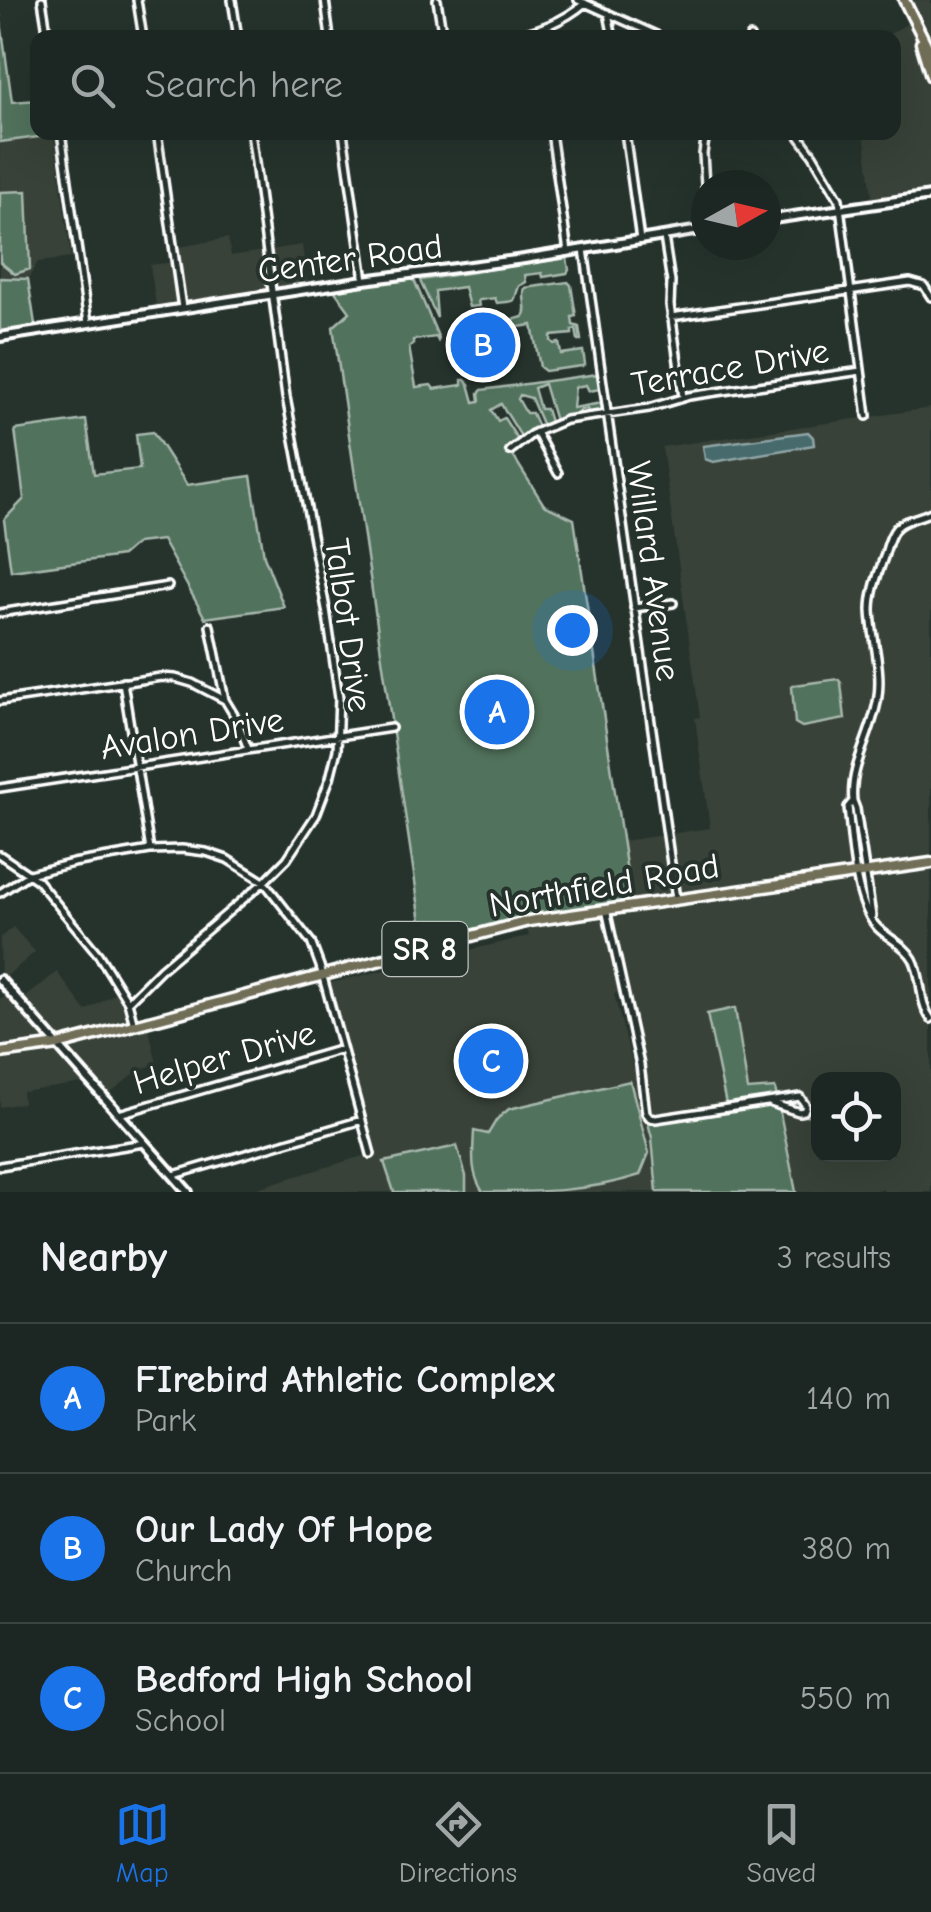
<!DOCTYPE html>
<style>
body{margin:0;font-family:"Comic Neue",sans-serif;background:#252e2a;color:#f1f3f6}
.controls{position:absolute;right:30px;bottom:30px;display:grid;overflow:hidden;border-radius:20px;box-shadow:0 10px 40px #0002}
.controls button{width:90px;height:90px;display:grid;place-items:center;padding:0;border:0;border-bottom:2px solid #3a4340;background:#1c2622;color:#f1f3f6;font:50px sans-serif}
.compass{position:absolute;left:691px;top:170px;width:90px;height:90px;border-radius:50%;background:#1c2622;box-shadow:0 10px 40px #0002;rotate:82deg}
.you{position:absolute;left:572px;top:630px;width:35px;height:35px;margin:-25px;border:8px solid #fff;border-radius:50%;background:#1a73e8;box-shadow:0 0 0 15px #1a73e833}
.badge{display:grid;place-items:center;width:65px;height:65px;border-radius:50%;background:#1a73e8;color:#fff;font-size:32px;font-weight:700}
.pin{position:absolute;translate:-50% -50%;border:5px solid #fff;box-shadow:0 2px 10px #0006}
.list{margin:0;padding:0;list-style:none}
h2{display:flex;justify-content:space-between;align-items:center;height:130px;margin:0;padding:0 40px;font-size:42px}
h2 small{font-size:32px;font-weight:400;color:#a0a5a5}
.list li{display:grid;grid-template-columns:65px 1fr auto;gap:30px;align-items:center;box-sizing:border-box;height:150px;padding:0 40px;border-top:2px solid #3a4340}
.list b{display:block;font-size:38px;white-space:nowrap}
.list p{margin:0;font-size:32px;white-space:nowrap;color:#a0a5a5}
.list em{font-size:32px;font-style:normal;color:#a0a5a5}
.icon{flex:none;width:55px;height:55px;fill:none;stroke:currentColor;stroke-width:2;stroke-linecap:round;stroke-linejoin:round}
.map{position:relative;flex:none;width:931px;height:1192px;overflow:hidden}
.search{position:absolute;background:#1c2622;box-shadow:0 10px 40px #0002;left:30px;right:30px;top:30px;height:110px;display:flex;align-items:center;gap:25px;box-sizing:border-box;padding:0 35px;border-radius:20px;color:#a0a5a5;font-size:38px}
.sheet{height:580px;background:#1c2622}
nav{display:flex;justify-content:space-around;align-items:center;box-sizing:border-box;height:140px;border-top:2px solid #3a4340;background:#1c2622;font-size:28px;color:#a0a5a5}
nav a{display:grid;justify-items:center;gap:5px}
nav .on{color:#1a73e8}
.map>svg:first-child{display:block}
.built{fill:#394238;fill-rule:evenodd}
.green{fill:#51725c;stroke:#a8b8ae;stroke-width:2.5}
.water{fill:#476b6d;stroke:#91a6a7;stroke-width:2.5}
.lines{fill:none;stroke-linecap:round;stroke-linejoin:round}
.street-casing{stroke:#fff;stroke-width:12}
.secondary-casing{stroke:#fff;stroke-width:14}
.primary-casing{stroke:#fff;stroke-width:15}
.street{stroke:#26332d;stroke-width:5}
.secondary{stroke:#26332d;stroke-width:6}
.primary{stroke:#716e59;stroke-width:8}
.labels{text-anchor:middle;stroke-width:8;stroke-linejoin:round;paint-order:stroke}
.shield{fill:#26332d;stroke:#bec2c0;stroke-width:2.5}
.shield-label{font-size:32px;font-weight:bold;fill:#fff}
.street-label{font-size:35px;fill:#fff;stroke:#26332d}
</style>
<div class="map">
<svg width="931" height="1192" viewBox="0 0 931 1192">
<rect width="100%" height="100%" fill="#26332d"/>
<filter id="ink" filterUnits="userSpaceOnUse"><feTurbulence type="fractalNoise" baseFrequency=".01" numOctaves="2"/><feDisplacementMap in="SourceGraphic" scale="20" xChannelSelector="R" yChannelSelector="G"/><feConvolveMatrix kernelMatrix="1 2 1 2 8 2 1 2 1" color-interpolation-filters="sRGB"/></filter>
<g filter="url(#ink)">
<path class="built" d="M904 0H931V196L873 204 865 140 859 133 894 132V38L885 37 913 20Z
M54 135 71 258 38 262 28 279 0 278V142Z
M228 238 231 256 302 245 308 289 157 312 150 265 175 262 174 248Z
M931 408V1192H884L883 1189 862 1192H796L775 1089 749 1090 735 1008 707 1015 728 1109 656 1119 646 1113 624 992 614 994 652 1138 657 1192H244L376 1152 330 983 529 936 525 922 632 905 623 841 710 828 695 718 700 717 662 447ZM818 1080H894V1154H818Z
M13 927 35 952 1 981 0 938Z
M57 972 86 1011 120 990 128 1002 134 1024 147 1021 157 1064 140 1069 105 1097 90 1082 22 1092 23 1103 0 1107V998L14 996 20 1002Z"/>
<path class="green" d="M0 15 12 102 37 100 38 132 53 133 54 135 0 142Z
M27 191 30 269 15 274 0 262V192Z
M567 258 569 270 567 273 543 277 542 273 525 275 526 282 519 286C512 305 519 300 497 303L495 298 480 300 478 301 479 306 469 307 464 287 435 291 437 318 421 283 420 280Z
M0 278 28 279 36 331 0 337Z
M411 278 415 282 439 339 438 341 436 337 413 340V345L409 347 416 387 431 385 434 389 462 385V380H465L469 384 474 402 480 401 479 393 482 390 598 374 600 389 589 391 586 385 575 387 573 408 602 403 603 407 599 412 589 413 587 409 580 410 579 415 555 421 544 384 534 388 540 409H546L550 422 543 426 531 398 520 395 518 399 526 413H532L538 427 522 438 501 404 491 410 498 421 504 418 518 440 506 451H510L544 505 574 519 632 905 529 921 425 949 333 327 350 312 334 290Z
M568 282 571 285 576 316 572 317 573 325 579 327 581 340H578L576 329 572 330V334L551 336V341L554 344 559 343 561 354 583 351 585 364 582 366 545 371 540 367 532 325 499 330 495 325 523 317C529 308 521 297 525 288Z
M86 420 94 474 140 469 136 434 153 432 187 485 251 476 264 556 284 607 205 618 162 540 137 543 122 556 11 571 4 520 24 499 15 430Z
M838 679 841 683 845 719 802 727 795 723 792 687 795 685Z
M735 1008 748 1090 775 1088 796 1192H657L652 1138 647 1119 727 1109 707 1014Z
M630 1081 649 1153 640 1175C588 1192 540 1192 483 1192 470 1173 473 1153 474 1131L488 1134 497 1119 509 1109Z
M457 1146 466 1176V1192H394L384 1162Z"/>
<path class="water" d="M808 432 813 437 814 445 713 462 705 459 703 446Z"/>
<g class="lines">
<defs>
<path id="street" d="M42 0 48 38
M137 0 143 38
M232 0 238 38
M325 0 330 38
M437 0 443 38
M578 0 663 38
M608 13 613 38
M503 38C532 33 562 23 585 3
M750 38V37
M61 132 88 323
M157 132 182 308
M343 132 364 280
M551 132 568 252
M625 132 640 240
M706 132 703 154 706 200
M796 132 813 155 839 199 867 416
M664 237 671 282 670 305 683 397
M584 249 676 899
M671 317 910 282 924 286 931 297
M536 432 558 473
M510 451 532 434 566 420 649 408 689 396 861 371
M931 512C920 518 904 519 896 528 889 536 887 548 884 557 878 574 871 592 871 610 872 639 882 667 878 696 874 731 849 766 853 801L848 807C852 841 854 904 878 928 889 939 905 945 913 959 923 978 918 1001 931 1019
M634 608 673 603
M0 613 168 586
M210 626 225 700
M123 682 150 850
M0 701 161 677 175 678 192 683 225 700 237 720 248 749
M0 788 391 728
M853 801 856 809 872 916
M0 855 37 880 98 954 128 1002 134 1025
M0 893 29 874 73 863 150 850 182 849 206 852 227 859 264 882 311 942 320 966 371 1154
M606 909 640 1065 646 1113 650 1118 656 1119 800 1097 806 1106 804 1111 799 1112 771 1103
M128 1002 161 969 264 882 287 859 316 815 330 778 337 750 339 698 326 609 286 397 251 132
M119 1114 342 1049
M0 1166 144 1143
M174 1175 362 1120"/>
<path id="secondary" d="M766 220 931 196
M0 337 364 280 524 259 706 229
M0 980 188 1192"/>
<path id="primary" d="M904 0 931 54
M921 43 931 76
M0 1053 58 1045 529 921 931 863"/>
</defs>
<use href="#street" class="street-casing"/>
<use href="#secondary" class="secondary-casing"/>
<use href="#primary" class="primary-casing"/>
<use href="#street" class="street"/>
<use href="#secondary" class="secondary"/>
<use href="#primary" class="primary"/>
</g>
</g>
<g class="labels">
<rect class="shield" x="382.5" y="922" width="85" height="54" rx="8"/>
<g class="shield-label">
<text x="425" y="960">SR 8</text>
</g>
<g class="street-label">
<text transform="translate(350 258) rotate(-8)" y="12">Center Road</text>
<text transform="translate(730 367) rotate(-10)" y="12">Terrace Drive</text>
<text transform="translate(654 571) rotate(82)" y="12">Willard Avenue</text>
<text transform="translate(349 625) rotate(82)" y="12">Talbot Drive</text>
<text transform="translate(192 733) rotate(-9)" y="12">Avalon Drive</text>
<text transform="translate(604 885) rotate(-10)" y="12">Northfield Road</text>
<text transform="translate(224 1057) rotate(-16)" y="12">Helper Drive</text>
</g>
</g>
</svg>
<div class="controls">
<button><svg class="icon" aria-label="locate" viewBox="0 0 24 24"><circle cx="12" cy="12" r="6"/><path d="M12 2v4M12 18v4M2 12h4M18 12h4"/></svg></button>
</div>
<svg class="compass" viewBox="-18 -18 36 36"><path d="M0-13l5 13h-10z" fill="#e53935"/><path d="M0 13l5-13h-10z" fill="#a0a5a5"/></svg>
<div class="you"></div>
<div class="pin badge" style="left:497px;top:712px">A</div>
<div class="pin badge" style="left:483px;top:345px">B</div>
<div class="pin badge" style="left:491px;top:1061px">C</div>
<div class="search"><svg class="icon" aria-label="search" viewBox="0 0 24 24"><circle cx="10" cy="10" r="6"/><path d="M15 15l6 6"/></svg>Search here</div>
</div>
<section class="sheet">
<h2>Nearby<small>3 results</small></h2>
<ul class="list">
<li><span class="badge">A</span><div><b>FIrebird Athletic Complex</b><p>Park</p></div><em>140 m</em></li>
<li><span class="badge">B</span><div><b>Our Lady Of Hope</b><p>Church</p></div><em>380 m</em></li>
<li><span class="badge">C</span><div><b>Bedford High School</b><p>School</p></div><em>550 m</em></li>
</ul>
</section>
<nav>
<a class="on"><svg class="icon" aria-label="map" viewBox="0 0 24 24"><path d="M3 6l6-2 6 2 6-2v14l-6 2-6-2-6 2zM9 4v14M15 6v14"/></svg>Map</a>
<a><svg class="icon" aria-label="directions" viewBox="0 0 24 24"><path d="M12 3l9 9-9 9-9-9zM9 14v-3h6M13 9l2 2-2 2"/></svg>Directions</a>
<a><svg class="icon" aria-label="saved" viewBox="0 0 24 24"><path d="M7 4h10v16l-5-4-5 4z"/></svg>Saved</a>
</nav>
